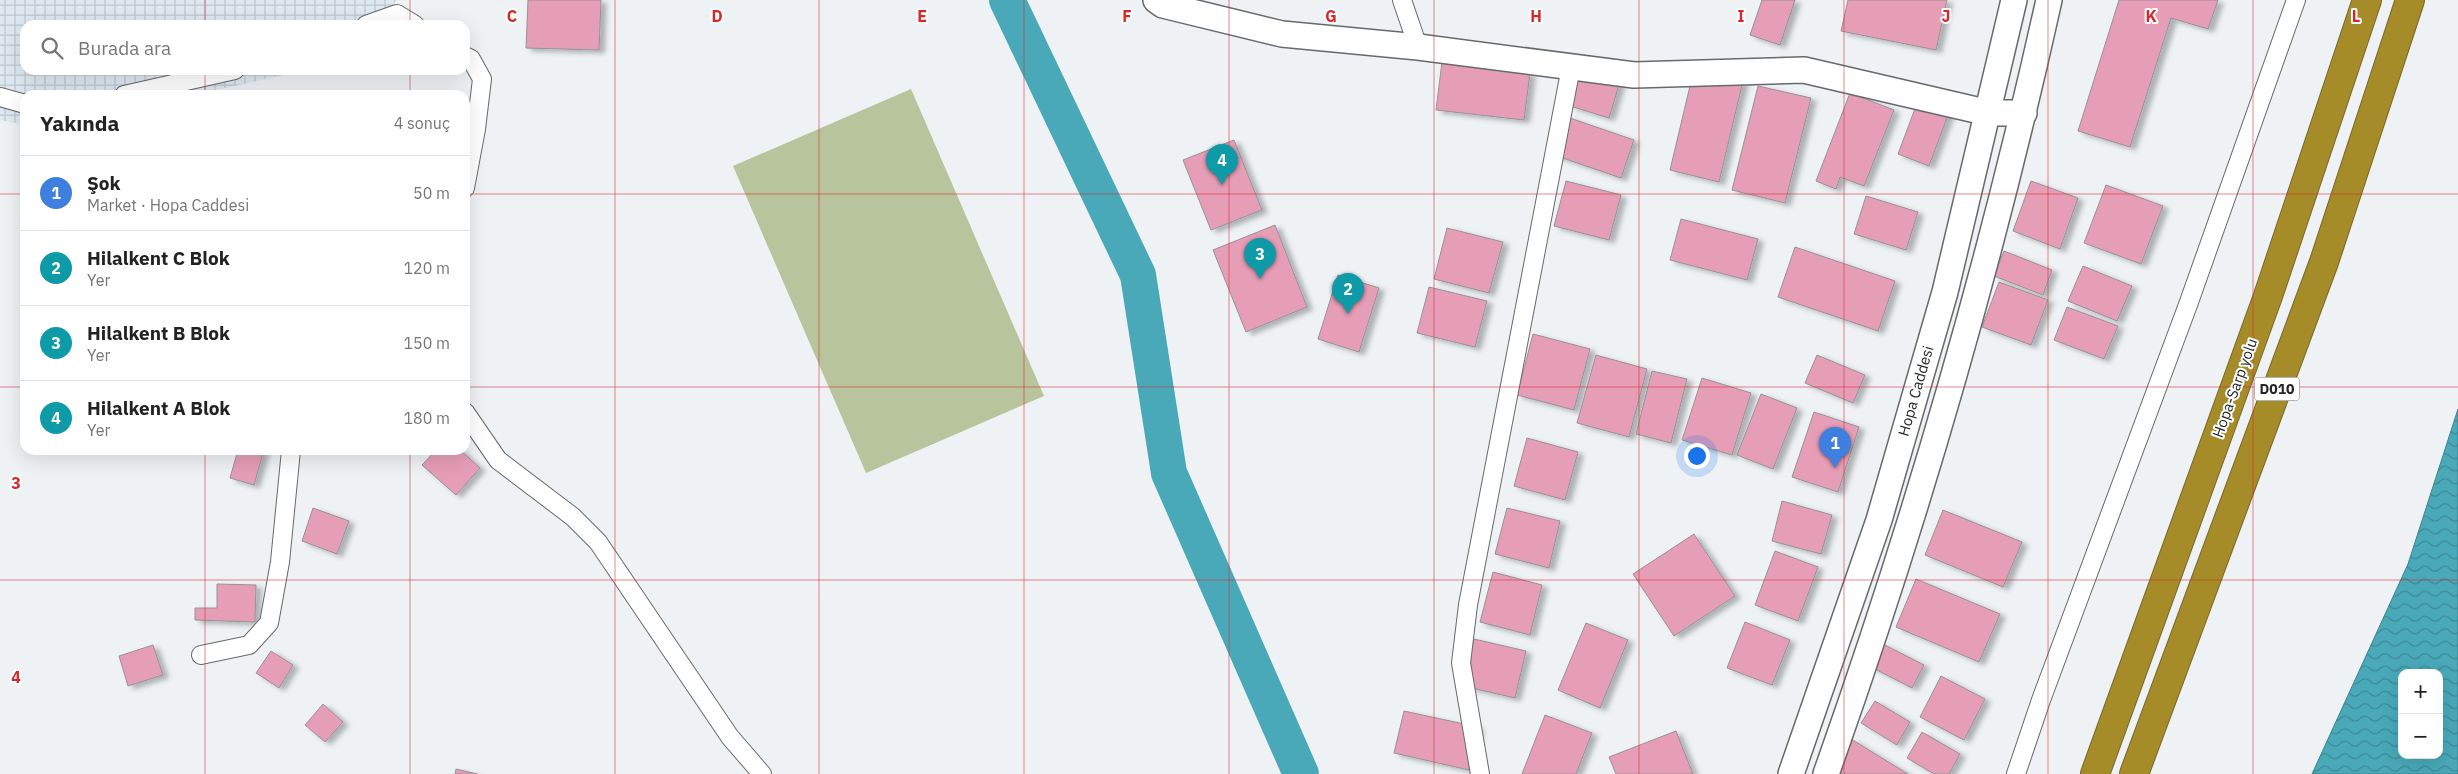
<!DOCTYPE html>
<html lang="tr">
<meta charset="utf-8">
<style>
body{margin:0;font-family:"IBM Plex Sans",sans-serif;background:#f2f2f2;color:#222}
.controls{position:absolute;right:15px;bottom:15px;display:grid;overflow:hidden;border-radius:10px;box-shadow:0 5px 20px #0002}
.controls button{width:45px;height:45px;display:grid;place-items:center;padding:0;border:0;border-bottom:1px solid #e0e0e0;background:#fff;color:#222;font:25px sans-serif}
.you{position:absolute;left:1696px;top:455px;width:18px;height:18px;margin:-12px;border:4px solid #fff;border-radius:50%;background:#1a73e8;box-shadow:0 0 0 8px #1a73e833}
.badge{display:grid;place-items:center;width:32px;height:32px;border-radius:50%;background:#0f766e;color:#fff;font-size:16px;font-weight:700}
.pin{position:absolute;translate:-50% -41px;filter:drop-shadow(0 1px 2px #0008)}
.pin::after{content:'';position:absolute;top:26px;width:18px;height:15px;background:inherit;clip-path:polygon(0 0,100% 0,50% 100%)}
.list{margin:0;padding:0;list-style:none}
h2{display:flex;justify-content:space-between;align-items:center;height:65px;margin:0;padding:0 20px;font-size:21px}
h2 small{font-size:16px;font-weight:400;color:#767676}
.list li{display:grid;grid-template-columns:32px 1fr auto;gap:15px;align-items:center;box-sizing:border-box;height:75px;padding:0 20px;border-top:1px solid #e0e0e0}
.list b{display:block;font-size:19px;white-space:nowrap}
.list p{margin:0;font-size:16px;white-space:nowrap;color:#767676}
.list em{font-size:16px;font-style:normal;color:#767676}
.icon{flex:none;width:28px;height:28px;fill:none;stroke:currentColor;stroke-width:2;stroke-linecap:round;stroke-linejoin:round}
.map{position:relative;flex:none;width:2458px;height:774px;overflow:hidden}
.search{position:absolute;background:#fff;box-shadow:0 5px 20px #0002;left:20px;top:20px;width:450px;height:55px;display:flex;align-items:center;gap:12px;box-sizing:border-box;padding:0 18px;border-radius:15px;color:#767676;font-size:19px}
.panel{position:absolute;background:#fff;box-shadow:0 5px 20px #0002;left:20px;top:90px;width:450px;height:365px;border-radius:15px}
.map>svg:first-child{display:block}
.industrial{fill:url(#industrial-grid)}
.green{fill:#b8c49c}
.water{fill:url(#water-waves);stroke:#3e828d;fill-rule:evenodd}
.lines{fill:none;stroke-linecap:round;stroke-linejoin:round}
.river{stroke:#49a9b9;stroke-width:36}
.building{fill:#e69db6;stroke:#969293;filter:url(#shadow)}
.street-casing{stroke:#66696c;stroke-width:20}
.secondary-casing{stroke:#66696c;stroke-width:28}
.highway-casing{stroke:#786828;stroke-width:30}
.street{stroke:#fff;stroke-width:18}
.secondary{stroke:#fff;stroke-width:25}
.highway{stroke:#a58c29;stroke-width:28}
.grid{fill:none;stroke:#d62828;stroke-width:1;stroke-opacity:0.55}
.labels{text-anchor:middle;stroke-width:4;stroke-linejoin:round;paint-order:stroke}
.shield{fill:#fff;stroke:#666768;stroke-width:1}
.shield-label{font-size:14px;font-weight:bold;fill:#252627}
.street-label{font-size:15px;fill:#252627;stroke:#fff}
.grid-label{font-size:16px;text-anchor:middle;font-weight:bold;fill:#d62828;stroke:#fff;stroke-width:4;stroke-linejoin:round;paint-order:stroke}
</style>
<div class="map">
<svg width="2458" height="774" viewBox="0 0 2458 774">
<defs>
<pattern id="industrial-grid" width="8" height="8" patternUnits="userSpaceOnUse" patternTransform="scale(1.25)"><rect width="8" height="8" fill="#dee8f1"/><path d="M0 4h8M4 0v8" fill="none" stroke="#bec7cf"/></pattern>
<pattern id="water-waves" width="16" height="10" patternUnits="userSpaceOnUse" patternTransform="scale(1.25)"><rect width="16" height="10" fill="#49a9b9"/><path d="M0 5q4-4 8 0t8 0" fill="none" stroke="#3d8996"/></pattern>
<filter id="shadow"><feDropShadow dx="5.5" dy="3" stdDeviation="2.5" flood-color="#0004"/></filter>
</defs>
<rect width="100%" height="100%" fill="#eef2f5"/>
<path class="industrial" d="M0 0H396L386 25H25V70H307L193 95H25V125L0 120Z"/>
<path class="green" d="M911 89 1044 396 866 473 733 166Z"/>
<path class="water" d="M2458 409V774H2312L2408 564ZM2402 673H2439V755H2402Z"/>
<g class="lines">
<path class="river" d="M1007 0 1138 275 1169 473 1301 774"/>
</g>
<path class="building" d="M528 0H601L599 50 526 48Z
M1762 0H1795L1780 45 1750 35Z
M1848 0H1947L1936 50 1841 31Z
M2119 0H2218L2208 29 2171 18 2130 147 2078 131Z
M1442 62 1530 73 1524 120 1436 110Z
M1583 63 1622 75 1609 118 1570 106Z
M1694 69 1743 81 1719 182 1670 170Z
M1758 86 1811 98 1785 203 1732 190Z
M1922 90 1953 102 1929 166 1898 154Z
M1850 93 1894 110 1864 186 1840 177 1836 189 1816 181Z
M1567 117 1634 140 1621 178 1554 155Z
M1234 140 1262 210 1211 230 1183 160Z
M1566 181 1621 195 1609 240 1554 226Z
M2031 181 2078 198 2060 249 2013 231Z
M2106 185 2163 206 2141 264 2084 243Z
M1866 196 1918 212 1906 250 1854 234Z
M1681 219 1758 239 1747 280 1670 260Z
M1275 225 1307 307 1246 332 1213 250Z
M1447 228 1503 242 1489 293 1434 279Z
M1795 247 1895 281 1878 331 1778 297Z
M2004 251 2052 270 2043 295 1994 276Z
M2083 266 2132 286 2117 321 2068 301Z
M1338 275 1379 288 1359 352 1318 339Z
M1999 282 2048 300 2031 345 1982 327Z
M1429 287 1487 301 1475 347 1417 333Z
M2067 307 2118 326 2104 359 2054 340Z
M1533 334 1590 349 1574 410 1517 395Z
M1596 355 1647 369 1629 437 1577 423Z
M1817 355 1865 375 1853 403 1805 383Z
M1652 371 1687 379 1671 443 1636 434Z
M1702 378 1751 393 1732 455 1682 440Z
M1761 394 1797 408 1773 469 1737 455Z
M1814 412 1859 427 1838 492 1792 477Z
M1527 438 1578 452 1565 500 1514 486Z
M238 450H264L254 485 230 478Z
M436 450H460L480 468 456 495 422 465Z
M1782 501 1832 515 1821 554 1772 541Z
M313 508 349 521 337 554 302 541Z
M1507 508 1560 521 1549 568 1495 554Z
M1943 510 2022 542 2003 587 1925 555Z
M1694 534 1735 596 1674 636 1633 574Z
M1775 551 1818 567 1798 621 1755 605Z
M1493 572 1542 585 1530 635 1480 622Z
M1916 579 2000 614 1979 662 1896 627Z
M217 584 256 585 255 622 195 620V608H217Z
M1745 622 1790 640 1772 685 1727 668Z
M1586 623 1628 640 1600 708 1558 690Z
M1474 639 1526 651 1515 698 1463 686Z
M1883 644 1924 665 1912 688 1871 667Z
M153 645 163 675 128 686 119 656Z
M271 651 293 665 279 688 256 673Z
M1941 676 1985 699 1964 740 1920 717Z
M1875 701 1910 722 1897 745 1861 723Z
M323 704 343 722 325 742 305 725Z
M1404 711 1478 727 1469 770 1394 753Z
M1545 715 1592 733 1576 774H1522Z
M1676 731 1693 774H1616L1609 757Z
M1922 732 1960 754 1949 774H1934L1907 758Z
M1851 739 1908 774H1832Z
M456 769 477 774H455Z"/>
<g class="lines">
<defs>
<path id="street" d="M1402 0 1418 47
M366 25 397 14 415 25
M465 56 471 59 482 79 476 129 465 188
M124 95 235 70
M0 97 25 104
M465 412 498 460 573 517 598 542 730 737 762 774
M201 655 249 645 269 623 280 562 291 450
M1480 774 1461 663 1468 605 1571 67
M2016 774 2041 700 2189 302 2296 0"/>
<path id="secondary" d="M1156 0 1163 5 1282 34 1418 47 1634 75 1804 70 1989 113H2024
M1791 774 1879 520 1945 292 2014 0
M1826 774C1916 521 1991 262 2049 0"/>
<path id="highway" d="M2095 774 2268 296 2367 0
M2134 774 2324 262 2410 0"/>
</defs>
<use href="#street" class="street-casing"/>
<use href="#secondary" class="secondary-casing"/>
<use href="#highway" class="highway-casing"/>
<use href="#street" class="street"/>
<use href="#secondary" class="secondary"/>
<use href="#highway" class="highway"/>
</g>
<path class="grid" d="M205 0V25M410 0V25M615 0V774M819 0V774M1024 0V774M1229 0V774M1434 0V774M1639 0V774M1844 0V774M2048 0V774M2253 0V774M205 70V95M410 70V95M0 194H25M465 194H2458M0 387H25M465 387H2458M205 450V774M410 450V774M0 580H2458"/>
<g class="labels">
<rect class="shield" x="2254.5" y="377.5" width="45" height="23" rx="4"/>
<g class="shield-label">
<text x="2277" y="394">D010</text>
</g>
<g class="street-label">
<text transform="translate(2235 388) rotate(-70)" y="5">Hopa-Sarp yolu</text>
<text transform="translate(1916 391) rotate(-74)" y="5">Hopa Caddesi</text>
</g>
</g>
<g class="grid-label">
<text x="512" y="22">C</text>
<text x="717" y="22">D</text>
<text x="922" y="22">E</text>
<text x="1127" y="22">F</text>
<text x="1331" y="22">G</text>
<text x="1536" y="22">H</text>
<text x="1741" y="22">I</text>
<text x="1946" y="22">J</text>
<text x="2151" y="22">K</text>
<text x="2356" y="22">L</text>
<text x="16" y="489">3</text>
<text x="16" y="683">4</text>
</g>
</svg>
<div class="controls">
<button>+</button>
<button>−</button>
</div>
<div class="you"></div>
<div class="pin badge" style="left:1835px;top:468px;background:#3f7fe0">1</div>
<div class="pin badge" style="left:1348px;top:314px;background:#0f9aa8">2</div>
<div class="pin badge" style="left:1260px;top:279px;background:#0f9aa8">3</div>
<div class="pin badge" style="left:1222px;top:185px;background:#0f9aa8">4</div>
<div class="search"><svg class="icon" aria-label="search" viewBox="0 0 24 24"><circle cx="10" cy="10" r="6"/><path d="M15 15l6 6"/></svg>Burada ara</div>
<section class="panel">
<h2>Yakında<small>4 sonuç</small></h2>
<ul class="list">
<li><span class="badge" style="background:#3f7fe0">1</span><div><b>Şok</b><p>Market · Hopa Caddesi</p></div><em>50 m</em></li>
<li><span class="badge" style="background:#0f9aa8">2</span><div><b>Hilalkent C Blok</b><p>Yer</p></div><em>120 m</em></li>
<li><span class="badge" style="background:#0f9aa8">3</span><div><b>Hilalkent B Blok</b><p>Yer</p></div><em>150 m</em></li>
<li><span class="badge" style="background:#0f9aa8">4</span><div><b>Hilalkent A Blok</b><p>Yer</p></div><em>180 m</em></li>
</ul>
</section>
</div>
